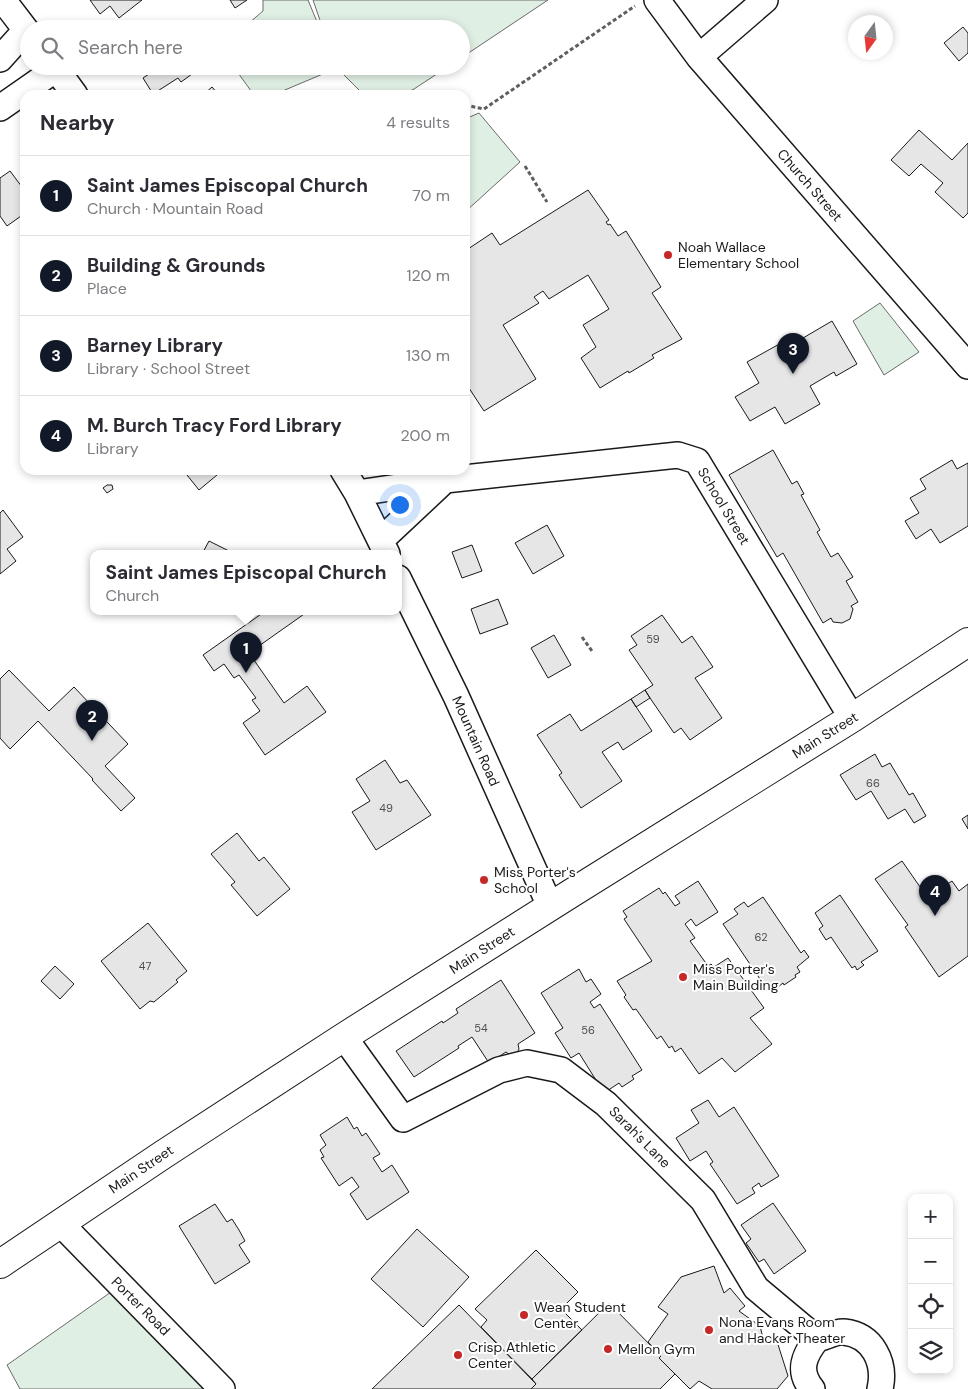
<!DOCTYPE html>
<meta charset="utf-8">
<style>
body{margin:0;font-family:"DM Sans",sans-serif;background:#f7f7f7;color:#2b2b33}
.controls{position:absolute;right:15px;bottom:15px;display:grid;overflow:hidden;border-radius:10px;box-shadow:0 2px 8px #0003}
.controls button{width:45px;height:45px;display:grid;place-items:center;padding:0;border:0;border-bottom:1px solid #e1e1e2;background:#fff;color:#2b2b33;font:25px sans-serif}
.compass{position:absolute;left:848px;top:15px;width:45px;height:45px;border-radius:50%;background:#fff;box-shadow:0 2px 8px #0003;rotate:195deg}
.you{position:absolute;left:399px;top:504px;width:18px;height:18px;margin:-12px;border:4px solid #fff;border-radius:50%;background:#1a73e8;box-shadow:0 0 0 8px #1a73e833}
.badge{display:grid;place-items:center;width:32px;height:32px;border-radius:50%;background:#111827;color:#fff;font-size:16px;font-weight:700}
.pin{position:absolute;translate:-50% -41px;filter:drop-shadow(0 1px 2px #0008)}
.pin::after{content:'';position:absolute;top:26px;width:18px;height:15px;background:inherit;clip-path:polygon(0 0,100% 0,50% 100%)}
.popup{position:absolute;left:90px;top:550px;width:312px;height:65px;box-sizing:border-box;display:grid;place-content:center;border-radius:10px;background:#fff;filter:drop-shadow(0 1px 4px #0005);font-size:16px;white-space:nowrap;color:#7c7c81}
.popup b{font-size:19px;color:#2b2b33}
.popup::after{content:'';position:absolute;left:50%;top:100%;margin-left:-10px;border:10px solid transparent;border-top-color:#fff}
.list{margin:0;padding:0;list-style:none}
h2{display:flex;justify-content:space-between;align-items:center;height:65px;margin:0;padding:0 20px;font-size:21px}
h2 small{font-size:16px;font-weight:400;color:#7c7c81}
.list li{display:grid;grid-template-columns:32px 1fr auto;gap:15px;align-items:center;box-sizing:border-box;height:80px;padding:0 20px;border-top:1px solid #e1e1e2}
.list b{display:block;font-size:19px;white-space:nowrap}
.list p{margin:0;font-size:16px;white-space:nowrap;color:#7c7c81}
.list em{font-size:16px;font-style:normal;color:#7c7c81}
.icon{flex:none;width:28px;height:28px;fill:none;stroke:currentColor;stroke-width:2;stroke-linecap:round;stroke-linejoin:round}
.map{position:relative;flex:none;width:968px;height:1389px;overflow:hidden}
.search{position:absolute;background:#fff;box-shadow:0 2px 8px #0003;left:20px;top:20px;width:450px;height:55px;display:flex;align-items:center;gap:12px;box-sizing:border-box;padding:0 18px;border-radius:28px;color:#7c7c81;font-size:19px}
.panel{position:absolute;background:#fff;box-shadow:0 2px 8px #0003;left:20px;top:90px;width:450px;height:385px;border-radius:15px}
.map>svg:first-child{display:block}
.green{fill:#e0efe3;stroke:#6a6a6a}
.building{fill:#e6e6e6;stroke:#1a1a1a}
.lines{fill:none;stroke-linecap:round;stroke-linejoin:round}
.minor-casing{stroke:#1a1a1a;stroke-width:28}
.highway-casing{stroke:#1a1a1a;stroke-width:30}
.path{stroke:#5f5f5f;stroke-width:3;stroke-dasharray:4 2.5;stroke-linecap:butt}
.minor{stroke:#fff;stroke-width:25}
.highway{stroke:#fff;stroke-width:28}
.poi-dot{fill:#c62828;stroke:#fff;stroke-width:2}
.labels{text-anchor:middle;stroke-width:4;stroke-linejoin:round;paint-order:stroke}
.number-label{font-size:11px;fill:#4d4d4d}
.street-label{font-size:14px;fill:#1a1a1a;stroke:#fff}
.poi-label{font-size:14px;fill:#1a1a1a;stroke:#fff;text-anchor:start}
</style>
<div class="map">
<svg width="968" height="1389" viewBox="0 0 968 1389">
<rect width="100%" height="100%" fill="#fff"/>
<path class="green" d="M263 0H308L320 29H242L263 11Z
M313 0H548L461 58V29H323Z
M233 66H449L411 91 363 94 337 68 273 95H254Z
M479 113 520 162 465 212V119Z
M880 303 919 352 884 375 853 321Z
M121 1285 222 1389H20L7 1365Z"/>
<path class="building" d="M90 0H142L119 18 110 6 100 14Z
M230 0H247L235 8Z
M963 27 968 33V53L959 61 944 43Z
M157 66H198L199 69 181 82 178 78 153 94 143 78 158 68Z
M212 87 218 94 203 95Z
M919 130 952 160 968 143V213L963 218 935 192 943 183 921 164 909 176 891 160Z
M10 171 25 191V220L21 216 7 226 0 216V178Z
M588 190 609 220 606 222 608 225 610 224 618 236 626 231 661 287 652 293 682 339 652 355 654 358 629 373 628 371 600 388 581 358 596 347 583 325 609 309 588 275 549 299 543 291 534 297 539 303 503 325 536 379 484 411 465 382V251L492 233 500 245Z
M832 321 857 364 836 376 834 372 810 386 820 404 785 424 775 407 750 421 735 397 759 383 747 362 783 342 786 348Z
M773 450 792 484 797 481 804 494 801 495 820 530 817 532 831 557 838 553 853 577 846 581 858 602 851 606 853 609 850 619 842 623 833 622 831 618 823 623 783 553 777 557 729 475Z
M952 460 957 469 968 463V526L940 543 931 529 916 539 905 521 919 513 910 498 926 489 920 479Z
M183 470H223L199 490Z
M107 485H112L113 489 107 493 103 488Z
M3 510 23 537 7 549 16 561 0 574V513Z
M547 525 564 556 533 574 515 543Z
M209 541 235 554H202Z
M472 545 482 571 462 578 452 552Z
M498 599 508 624 480 634 471 609Z
M264 612H307L249 653 284 703 307 686 326 712 265 755 243 723 260 711 252 700 256 698 239 675 234 678 224 664 214 671 203 655Z
M662 615 682 643 692 636 713 667 695 678 722 718 690 740 681 728 674 733 650 698 645 690 653 685 629 650 637 645 631 636Z
M554 635 571 665 548 678 531 648Z
M9 670 49 711 74 687 128 744 105 766 135 798 121 811 92 780 93 779 38 721 10 749 0 738V679Z
M645 690 650 698 636 707 631 699Z
M631 699 652 731 623 750 618 742 602 752 622 781 581 808 559 775 562 773 537 735 570 714 581 731Z
M875 754 882 767 890 763 909 795 913 793 926 816 914 823 905 809 888 819 871 791 856 800 840 775Z
M385 760 400 783 407 780 431 815 376 850 352 812 370 801 356 779Z
M968 815V829L962 819Z
M237 833 259 861 264 857 290 889 257 916 231 885 235 882 211 854Z
M902 861 934 907 944 901 937 891 952 881 959 891 968 884V956L939 977 905 927 908 925 875 879Z
M698 881 718 912 696 926 691 919 685 924 695 938 690 941 708 966 711 964 714 967 728 958 764 1008 750 1018 772 1044 735 1072 722 1058 699 1074 681 1048 675 1052 672 1046 669 1048 661 1036 657 1039 636 1009 633 1010 624 997 626 995 617 981 652 961 624 919 627 917 623 911 659 888 663 894 665 892 675 906 680 903 675 896Z
M840 895 878 951 861 962 864 965 857 970 855 966 852 968 831 937 826 940 819 929 823 926 815 913Z
M763 897 801 953 804 950 809 957 797 967 800 972 795 975 796 977 784 985 783 983 778 987 775 982 766 988 723 924 738 914 734 909 744 902 748 907Z
M148 923 187 971 176 980 178 982 154 1002 150 1001 140 1009 101 961Z
M55 966 74 984 60 999 41 981Z
M579 969 586 982 591 979 601 994 590 1002 594 1008 600 1004 642 1070 632 1076 634 1079 622 1087 619 1083 604 1093 579 1053 571 1058 555 1033 563 1028 541 993Z
M501 980 535 1033 518 1044 519 1049 517 1053 510 1055 506 1052 489 1063 472 1037 458 1046 459 1048 414 1077 396 1051 442 1021 443 1023 458 1013 456 1009Z
M708 1100 719 1117 734 1107 779 1176 761 1187 759 1183 752 1188 755 1193 737 1204 710 1164 713 1162 706 1151 690 1161 676 1138 699 1123 691 1110Z
M347 1117 354 1129 357 1127 362 1136 366 1133 380 1154 373 1158 382 1172 392 1165 409 1192 367 1220 350 1194 359 1187 352 1177 339 1186 321 1158 324 1157 320 1150 326 1145 320 1135Z
M773 1203 806 1251 774 1274 764 1259 759 1262 746 1243 751 1239 741 1225Z
M215 1204 227 1222 232 1219 239 1230 245 1241 239 1245 250 1262 215 1284 179 1226Z
M417 1229 469 1277 423 1327 371 1279Z
M536 1250 578 1292 561 1309 582 1330 532 1379 481 1327 487 1320 475 1309Z
M714 1266 724 1293 730 1288 745 1306 739 1311 760 1326 763 1338 775 1335 788 1376 777 1389H712L699 1381 690 1389 659 1358 661 1356 648 1342 668 1314 658 1307 681 1277Z
M609 1303 661 1356 659 1358 675 1374 660 1389H531L536 1384 532 1379Z
M459 1305 536 1384 531 1389H372Z"/>
<g class="lines">
<defs>
<path id="minor" d="M3 0 29 34
M657 0 699 57 968 366
M699 57 765 0
M0 59 26 30
M54 66 75 95
M0 108 56 69
M343 470 357 493 387 554
M357 493 445 480 678 455 697 461 852 718
M381 540 445 480
M398 578 456 696 550 906
M344 1037 403 1119 499 1070 527 1063 561 1070 606 1104 703 1200 756 1288 817 1339C825 1337 837 1331 844 1332 873 1335 886 1363 880 1389
M60 1223 222 1389
M812 1389C797 1371 804 1355 817 1339"/>
<path id="highway" d="M0 1264 164 1154 344 1037 570 894 852 718 968 642"/>
</defs>
<use href="#minor" class="minor-casing"/>
<use href="#highway" class="highway-casing"/>
<path class="path" d="M411 91 426 95
M465 105 484 109 635 6
M525 166 547 202
M582 637 592 651"/>
<use href="#minor" class="minor"/>
<use href="#highway" class="highway"/>
</g>
<g class="poi-dot">
<circle cx="668" cy="255" r="5"/>
<circle cx="484" cy="880" r="5"/>
<circle cx="683" cy="977" r="5"/>
<circle cx="524" cy="1315" r="5"/>
<circle cx="709" cy="1330" r="5"/>
<circle cx="608" cy="1349" r="5"/>
<circle cx="458" cy="1355" r="5"/>
</g>
<g class="labels">
<g class="number-label">
<text x="653" y="643">59</text>
<text x="873" y="787">66</text>
<text x="386" y="812">49</text>
<text x="761" y="941">62</text>
<text x="145" y="970">47</text>
<text x="481" y="1032">54</text>
<text x="588" y="1034">56</text>
</g>
<g class="street-label">
<text transform="translate(810 185) rotate(49)" y="5">Church Street</text>
<text transform="translate(724 506) rotate(59)" y="5">School Street</text>
<text transform="translate(825 735) rotate(-32)" y="5">Main Street</text>
<text transform="translate(476 741) rotate(66)" y="5">Mountain Road</text>
<text transform="translate(482 950) rotate(-33)" y="5">Main Street</text>
<text transform="translate(640 1137) rotate(45)" y="5">Sarah's Lane</text>
<text transform="translate(141 1169) rotate(-34)" y="5">Main Street</text>
<text transform="translate(141 1306) rotate(45)" y="5">Porter Road</text>
</g>
<g class="poi-label">
<text x="678" y="252">Noah Wallace<tspan x="678" dy="16">Elementary School</tspan></text>
<text x="494" y="877">Miss Porter's<tspan x="494" dy="16">School</tspan></text>
<text x="693" y="974">Miss Porter's<tspan x="693" dy="16">Main Building</tspan></text>
<text x="534" y="1312">Wean Student<tspan x="534" dy="16">Center</tspan></text>
<text x="719" y="1327">Nona Evans Room<tspan x="719" dy="16">and Hacker Theater</tspan></text>
<text x="468" y="1352">Crisp Athletic<tspan x="468" dy="16">Center</tspan></text>
<text x="618" y="1354">Mellon Gym</text>
</g>
</g>
</svg>
<div class="controls">
<button>+</button>
<button>−</button>
<button><svg class="icon" aria-label="locate" viewBox="0 0 24 24"><circle cx="12" cy="12" r="6"/><path d="M12 2v4M12 18v4M2 12h4M18 12h4"/></svg></button>
<button><svg class="icon" aria-label="layers" viewBox="0 0 24 24"><path d="M12 4l9 5-9 5-9-5zM3 14l9 5 9-5"/></svg></button>
</div>
<svg class="compass" viewBox="-18 -18 36 36"><path d="M0-13l5 13h-10z" fill="#e53935"/><path d="M0 13l5-13h-10z" fill="#7c7c81"/></svg>
<div class="you"></div>
<div class="pin badge" style="left:246px;top:673px">1</div>
<div class="popup"><b>Saint James Episcopal Church</b>Church</div>
<div class="pin badge" style="left:92px;top:741px">2</div>
<div class="pin badge" style="left:793px;top:374px">3</div>
<div class="pin badge" style="left:935px;top:916px">4</div>
<div class="search"><svg class="icon" aria-label="search" viewBox="0 0 24 24"><circle cx="10" cy="10" r="6"/><path d="M15 15l6 6"/></svg>Search here</div>
<section class="panel">
<h2>Nearby<small>4 results</small></h2>
<ul class="list">
<li><span class="badge">1</span><div><b>Saint James Episcopal Church</b><p>Church · Mountain Road</p></div><em>70 m</em></li>
<li><span class="badge">2</span><div><b>Building &amp; Grounds</b><p>Place</p></div><em>120 m</em></li>
<li><span class="badge">3</span><div><b>Barney Library</b><p>Library · School Street</p></div><em>130 m</em></li>
<li><span class="badge">4</span><div><b>M. Burch Tracy Ford Library</b><p>Library</p></div><em>200 m</em></li>
</ul>
</section>
</div>
